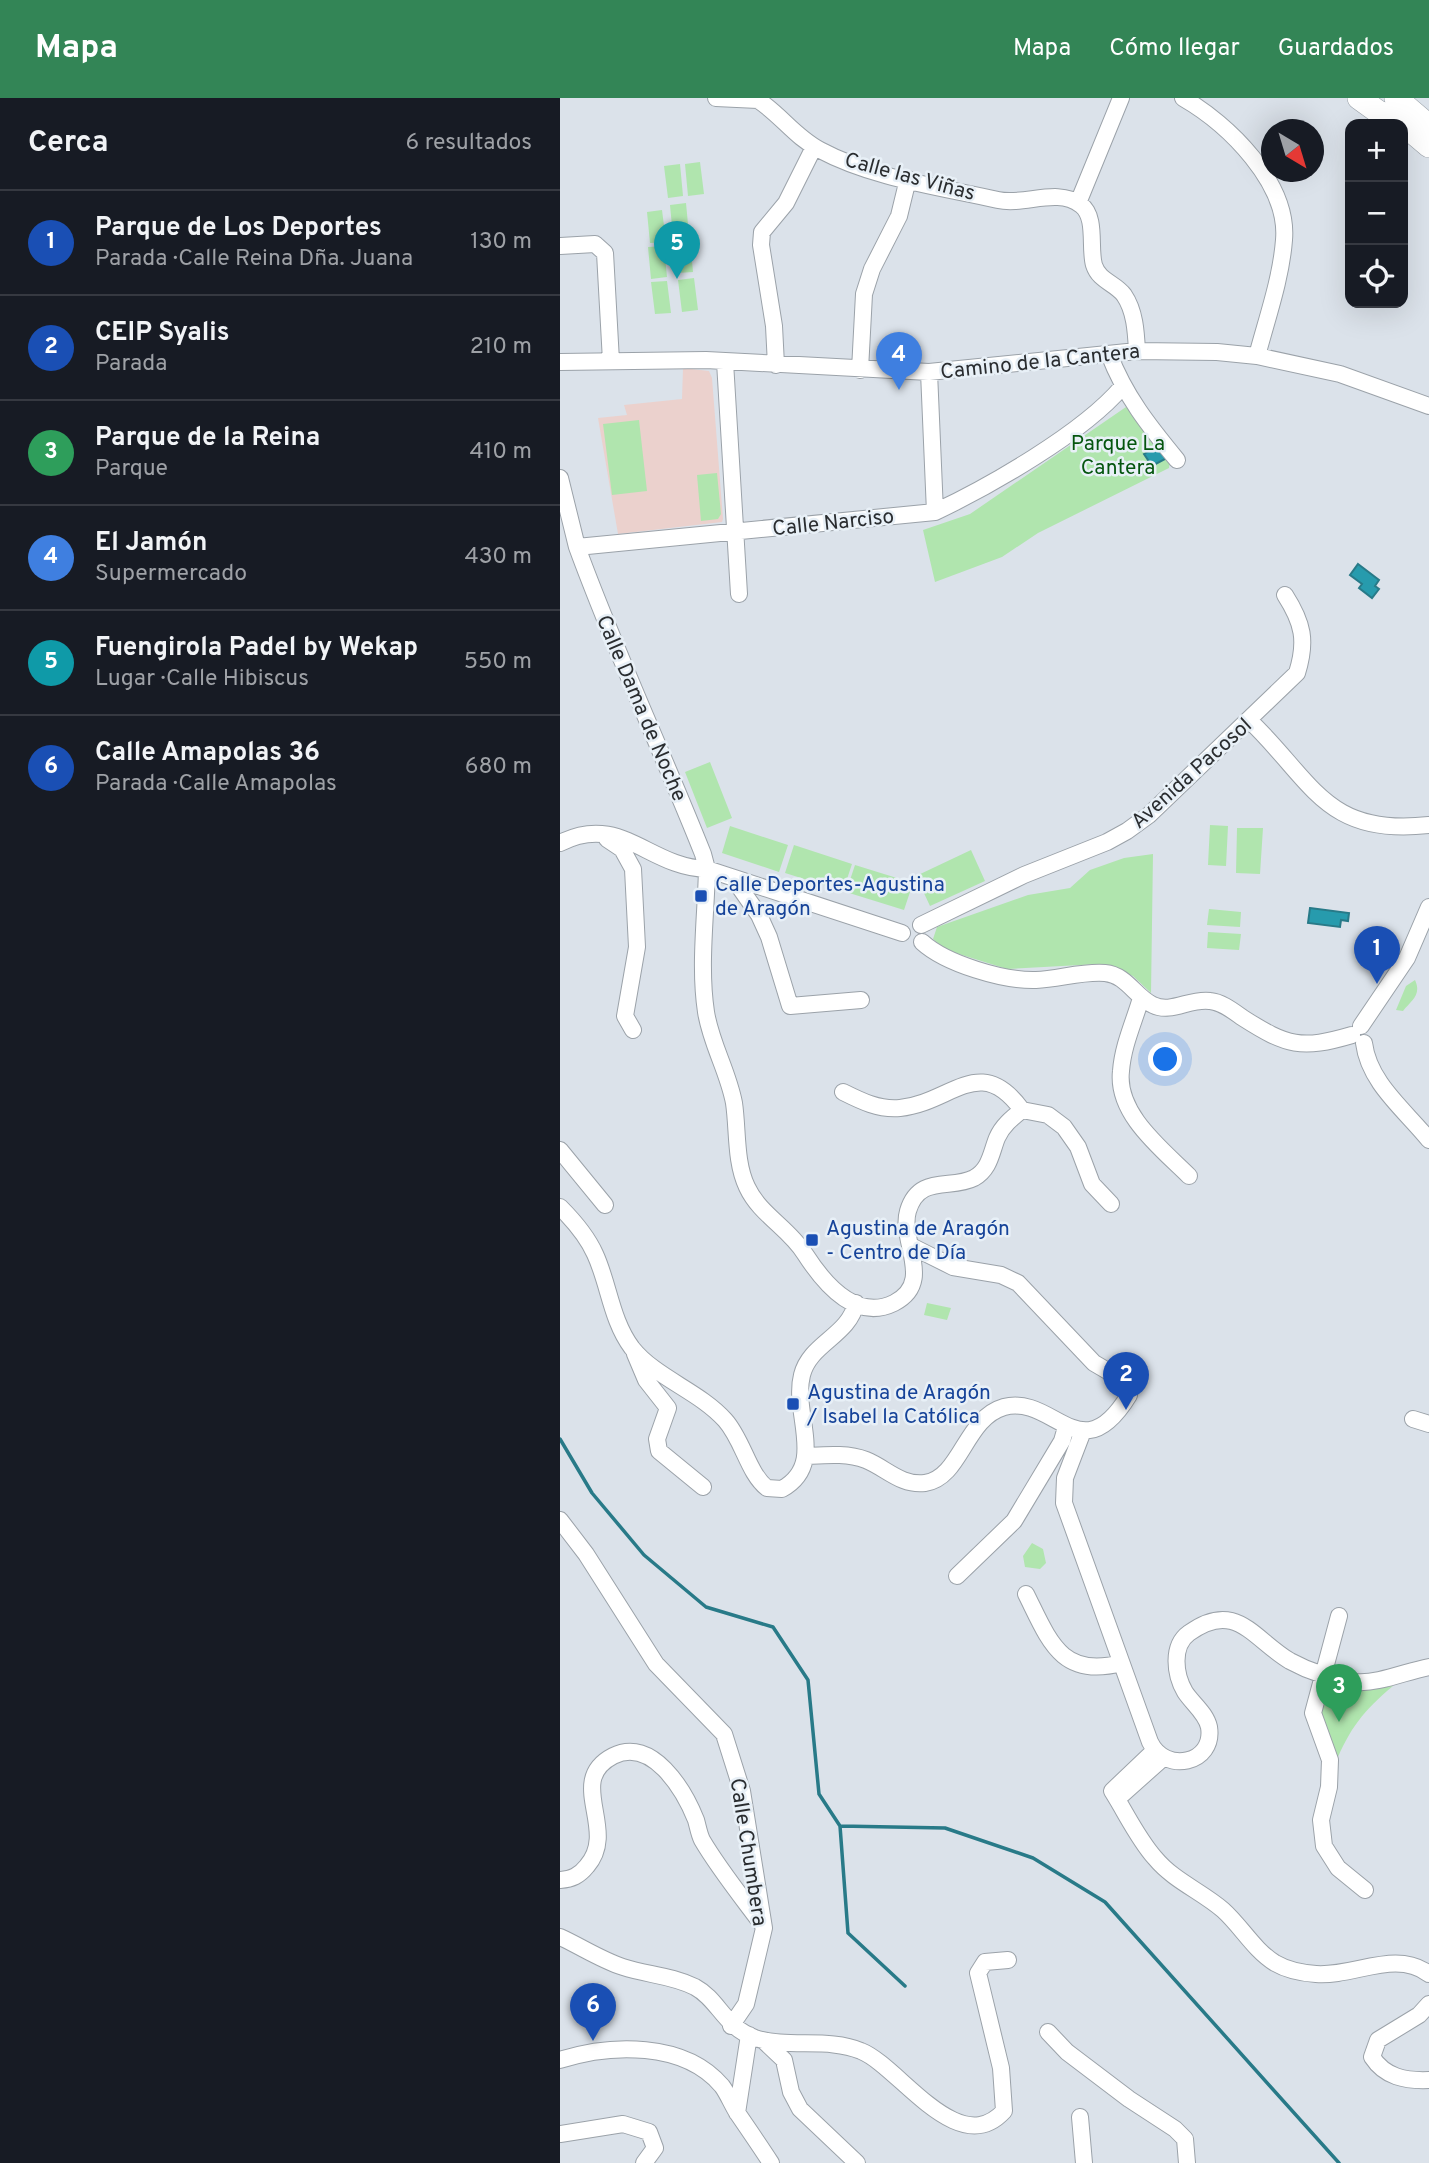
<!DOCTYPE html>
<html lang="es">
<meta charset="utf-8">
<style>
body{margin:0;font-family:Overpass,sans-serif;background:#242831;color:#f1f3f6}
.controls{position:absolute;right:21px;top:21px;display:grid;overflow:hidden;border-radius:14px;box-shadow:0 7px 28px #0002}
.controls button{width:63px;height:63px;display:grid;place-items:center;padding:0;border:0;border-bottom:2px solid #363941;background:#171b24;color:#f1f3f6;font:35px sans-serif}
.compass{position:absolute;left:701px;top:21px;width:63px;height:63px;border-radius:50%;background:#171b24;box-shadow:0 7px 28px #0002;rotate:142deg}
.you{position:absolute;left:606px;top:962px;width:24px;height:24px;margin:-18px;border:5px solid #fff;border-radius:50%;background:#1a73e8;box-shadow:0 0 0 10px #1a73e833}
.badge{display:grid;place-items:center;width:46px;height:46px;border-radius:50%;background:#338556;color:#fff;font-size:23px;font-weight:700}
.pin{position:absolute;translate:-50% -58px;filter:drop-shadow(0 2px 4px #0008)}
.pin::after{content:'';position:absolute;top:37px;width:24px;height:21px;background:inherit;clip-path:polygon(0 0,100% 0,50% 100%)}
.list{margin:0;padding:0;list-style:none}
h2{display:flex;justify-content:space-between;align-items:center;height:91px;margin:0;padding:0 28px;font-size:30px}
h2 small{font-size:23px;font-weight:400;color:#9ea1a6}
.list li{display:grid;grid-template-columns:46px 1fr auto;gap:21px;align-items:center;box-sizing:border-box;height:105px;padding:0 28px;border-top:2px solid #363941}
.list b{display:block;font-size:26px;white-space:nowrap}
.list p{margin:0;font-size:23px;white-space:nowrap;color:#9ea1a6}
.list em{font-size:23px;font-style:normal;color:#9ea1a6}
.icon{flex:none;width:38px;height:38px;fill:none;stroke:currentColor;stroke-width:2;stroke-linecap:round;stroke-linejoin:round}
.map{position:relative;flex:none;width:869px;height:2065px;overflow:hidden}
header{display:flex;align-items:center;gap:42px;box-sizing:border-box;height:98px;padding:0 35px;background:#338556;color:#fff}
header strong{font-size:33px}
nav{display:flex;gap:38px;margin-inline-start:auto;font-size:24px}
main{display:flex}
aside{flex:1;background:#171b24}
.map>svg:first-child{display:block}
.education{fill:#ebd1cd}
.green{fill:#b0e5ae}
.water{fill:#279bad;stroke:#287a88;stroke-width:2}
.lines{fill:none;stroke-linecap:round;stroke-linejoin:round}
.stream{stroke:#287a88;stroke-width:3.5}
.minor-casing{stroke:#9ba2a9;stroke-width:18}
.highway-casing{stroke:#9ba2a9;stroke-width:24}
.minor{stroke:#fff;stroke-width:16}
.highway{stroke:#fff;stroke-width:23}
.transit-dot{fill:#1a4fb4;stroke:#e8f0f7;stroke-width:2.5}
.labels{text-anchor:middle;stroke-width:5;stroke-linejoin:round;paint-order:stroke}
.street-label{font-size:21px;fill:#2a2d30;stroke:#e8f0f7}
.park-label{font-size:21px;fill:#05560f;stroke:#e8f0f7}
.transit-label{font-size:21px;fill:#164399;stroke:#e8f0f7;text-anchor:start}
</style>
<header>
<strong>Mapa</strong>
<nav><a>Mapa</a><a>Cómo llegar</a><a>Guardados</a></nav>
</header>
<main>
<aside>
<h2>Cerca<small>6 resultados</small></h2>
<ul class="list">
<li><span class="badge" style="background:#1a4fb4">1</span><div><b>Parque de Los Deportes</b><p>Parada · Calle Reina Dña. Juana</p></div><em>130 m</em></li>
<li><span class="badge" style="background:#1a4fb4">2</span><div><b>CEIP Syalis</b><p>Parada</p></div><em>210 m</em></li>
<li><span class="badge" style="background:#2e9e5b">3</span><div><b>Parque de la Reina</b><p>Parque</p></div><em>410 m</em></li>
<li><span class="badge" style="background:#3f7fe0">4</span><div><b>El Jamón</b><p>Supermercado</p></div><em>430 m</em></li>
<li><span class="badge" style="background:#0f9aa8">5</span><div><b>Fuengirola Padel by Wekap</b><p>Lugar · Calle Hibiscus</p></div><em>550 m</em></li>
<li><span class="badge" style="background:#1a4fb4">6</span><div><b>Calle Amapolas 36</b><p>Parada · Calle Amapolas</p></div><em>680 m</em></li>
</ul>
</aside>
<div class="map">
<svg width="869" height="2065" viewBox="0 0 869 2065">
<rect width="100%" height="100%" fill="#dbe2ea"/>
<path class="education" d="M123 270 149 273 152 280 163 421 162 424 58 436 38 320 67 317 64 307 122 301Z"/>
<path class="green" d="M140 64 144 96 128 98 125 66Z
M120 66 123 98 108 100 104 68Z
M126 105 129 137 113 139 110 107Z
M102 112 106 144 90 145 87 114Z
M130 142 133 174 117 175 114 144Z
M104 148 107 179 91 181 88 149Z
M134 180 138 212 122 214 118 182Z
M107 183 111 215 95 216 91 184Z
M566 309 610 361 609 370 478 435 442 459 375 484 363 432 410 416Z
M79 322 87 393 52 397 43 326Z
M157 375 161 416 158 421 141 423 137 377Z
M150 664 172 720 147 730 125 674Z
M650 727 668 728 666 768 648 767Z
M170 728 228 747 219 774 162 755Z
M677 730H703L700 776 676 775Z
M234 747 292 766 283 793 225 775Z
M411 752 425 783 370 808 356 778Z
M593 756 591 895 573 878 539 866 447 871 386 852 373 841 377 829 468 797 510 790 530 772 564 760Z
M295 767 353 785 344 812 286 794Z
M649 811 681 814 680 829 647 827Z
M648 834 681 836 679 852 647 850Z
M855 882C862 897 851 903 843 913L836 912 846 888Z
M367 1205 391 1210 387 1222 364 1217Z
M472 1445 483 1451 486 1465 480 1471 465 1469 463 1458Z
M833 1588C803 1613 790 1630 775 1666L761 1617 768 1589 801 1591Z"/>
<path class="water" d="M598 348 607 360 592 368 584 356Z
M798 466 819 482 815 488 819 491 812 500 799 490 802 486 790 477Z
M750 810 789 815 788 823 781 822 780 829 748 825Z"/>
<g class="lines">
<path class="stream" d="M0 1341 32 1395 84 1457 146 1509 213 1529 248 1582 259 1696 280 1728 288 1835 345 1888
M280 1728 385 1730 473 1760 545 1804 779 2065"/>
<defs>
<path id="minor" d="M156 0 198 2C221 17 235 39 260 52 312 80 380 89 438 102 465 108 497 89 521 107 537 119 529 150 534 167 539 183 555 185 564 197 575 213 576 234 577 253
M623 0C668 26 729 85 724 142 721 181 707 220 697 258
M518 105 561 0
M0 148 35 146 45 155 51 263
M549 256C565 298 589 328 617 362
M0 264 146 262 369 274 577 253 657 254 697 258 780 276 869 308
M165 264 179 496
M216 267 214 228 201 147 202 134 226 105 254 49
M300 272 304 196 312 171 339 118 348 81
M369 274 375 414
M0 380 17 449 375 414C430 388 523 335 562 289
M17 449C55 553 102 653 143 756L147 771C146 817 139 868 146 914 151 946 168 973 174 1005 178 1032 175 1064 187 1089 200 1117 229 1130 245 1156 263 1184 295 1224 334 1205 375 1184 339 1143 348 1113 359 1076 391 1092 414 1080 430 1071 431 1055 437 1040 442 1028 452 1020 462 1012
M689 622C753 683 765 739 869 727
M47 741 62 751 73 771 77 849 65 918 73 932
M0 745C61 714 89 770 147 771L342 835
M173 780 199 817 209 839 230 908 301 902
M361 827 464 777 547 744 567 733 589 717 737 575C747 543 743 525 725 497
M362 844C386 866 444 883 476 882 499 881 523 873 545 875 567 877 575 899 593 907 611 916 630 900 650 903 662 904 673 913 683 920 727 948 741 952 792 937
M581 900C574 924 563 947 561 973 556 1016 602 1051 629 1078
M801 928 847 860 869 809
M804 945C809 985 845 1012 869 1042
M283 994C301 1003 319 1012 340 1010 391 1005 420 954 462 1012L488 1017 504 1029 518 1049 532 1086 551 1106
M0 1052 45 1107
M0 1109C14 1123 27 1138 35 1156 49 1186 51 1222 72 1250 96 1280 139 1293 165 1322 183 1342 188 1375 207 1390L222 1391C267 1366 232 1316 242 1277 250 1245 289 1238 296 1205
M75 1256 86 1282 108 1310 97 1341 99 1353 143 1389
M853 1321 869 1326
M523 1333 505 1380 504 1405 590 1644C605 1676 655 1666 649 1629 646 1615 632 1605 625 1594 615 1577 611 1548 629 1535 676 1501 693 1541 730 1563 750 1574 773 1581 796 1584 818 1586 847 1573 869 1569
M247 1358C266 1357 288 1355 306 1362 326 1370 341 1388 365 1385 401 1380 405 1320 444 1309 494 1296 521 1376 569 1297L563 1282 534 1265 458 1185 441 1177 393 1169 353 1149
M0 1422 26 1456 96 1566 164 1636 182 1693 204 1830 186 1906 171 1928
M397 1478 454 1423 502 1343 506 1329
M466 1496C489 1542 501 1581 561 1565
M779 1518 753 1615 770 1662 769 1689 761 1722 764 1748 778 1770 805 1792
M594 1653 552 1693C566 1715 578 1741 595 1760 614 1783 641 1793 663 1812 681 1828 694 1852 715 1865 727 1872 742 1875 756 1876 794 1879 836 1851 869 1876
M557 1701 603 1660
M0 1782C12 1781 19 1778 27 1768 59 1731 5 1683 53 1658 92 1638 124 1692 136 1722 138 1729 139 1736 142 1742 159 1771 181 1798 201 1825
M0 1839C20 1848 41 1862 63 1869 87 1877 111 1877 135 1889 159 1902 164 1929 195 1940 229 1951 268 1939 301 1953 339 1968 398 2063 444 2013L441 1970 418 1875 425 1864 448 1862
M869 1906 859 1917 818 1942 812 1959C825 1979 845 1983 869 1982
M488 1934 507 1954 569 2001 615 2031 625 2041 627 2065
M204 1943 224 1962 231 1994 240 2011 297 2065
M0 1962C50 1946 124 1943 162 1988 168 1996 172 2007 178 2016 189 2032 200 2048 211 2065
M177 2015 189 1937
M520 2019 524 2065
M0 2036 63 2026 89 2034 95 2050 84 2065"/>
<path id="highway" d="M799 0 817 13 840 24
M836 0 869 28
M843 26 869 48"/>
</defs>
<use href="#minor" class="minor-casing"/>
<use href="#highway" class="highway-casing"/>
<use href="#minor" class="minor"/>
<use href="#highway" class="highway"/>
</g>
<g class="transit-dot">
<rect x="134" y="791" width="14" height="14" rx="3.5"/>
<rect x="245" y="1135" width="14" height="14" rx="3.5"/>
<rect x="226" y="1299" width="14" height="14" rx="3.5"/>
</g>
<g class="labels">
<g class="street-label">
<text transform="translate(350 78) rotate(15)" y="7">Calle las Viñas</text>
<text transform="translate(480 263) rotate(-6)" y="7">Camino de la Cantera</text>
<text transform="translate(273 424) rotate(-6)" y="7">Calle Narciso</text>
<text transform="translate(82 610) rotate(67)" y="7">Calle Dama de Noche</text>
<text transform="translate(631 675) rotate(-42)" y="7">Avenida Pacosol</text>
<text transform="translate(189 1754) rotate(81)" y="7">Calle Chumbera</text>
</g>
<g class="park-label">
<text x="558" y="352">Parque La<tspan x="558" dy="24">Cantera</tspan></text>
</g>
<g class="transit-label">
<text x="155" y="793">Calle Deportes-Agustina<tspan x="155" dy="24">de Aragón</tspan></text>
<text x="266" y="1137">Agustina de Aragón<tspan x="266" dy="24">- Centro de Día</tspan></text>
<text x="247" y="1301">Agustina de Aragón<tspan x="247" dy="24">/ Isabel la Católica</tspan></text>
</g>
</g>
</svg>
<div class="controls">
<button>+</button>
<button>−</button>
<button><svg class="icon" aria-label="locate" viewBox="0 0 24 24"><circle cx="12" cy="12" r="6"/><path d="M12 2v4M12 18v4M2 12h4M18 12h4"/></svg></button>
</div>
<svg class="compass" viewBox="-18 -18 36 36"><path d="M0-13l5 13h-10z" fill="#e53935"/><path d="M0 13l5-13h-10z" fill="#9ea1a6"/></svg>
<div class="you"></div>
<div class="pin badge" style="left:817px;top:886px;background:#1a4fb4">1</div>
<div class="pin badge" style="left:566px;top:1312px;background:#1a4fb4">2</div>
<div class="pin badge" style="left:779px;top:1624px;background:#2e9e5b">3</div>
<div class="pin badge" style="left:339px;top:292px;background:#3f7fe0">4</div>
<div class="pin badge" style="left:117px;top:181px;background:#0f9aa8">5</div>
<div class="pin badge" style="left:33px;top:1943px;background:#1a4fb4">6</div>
</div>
</main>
